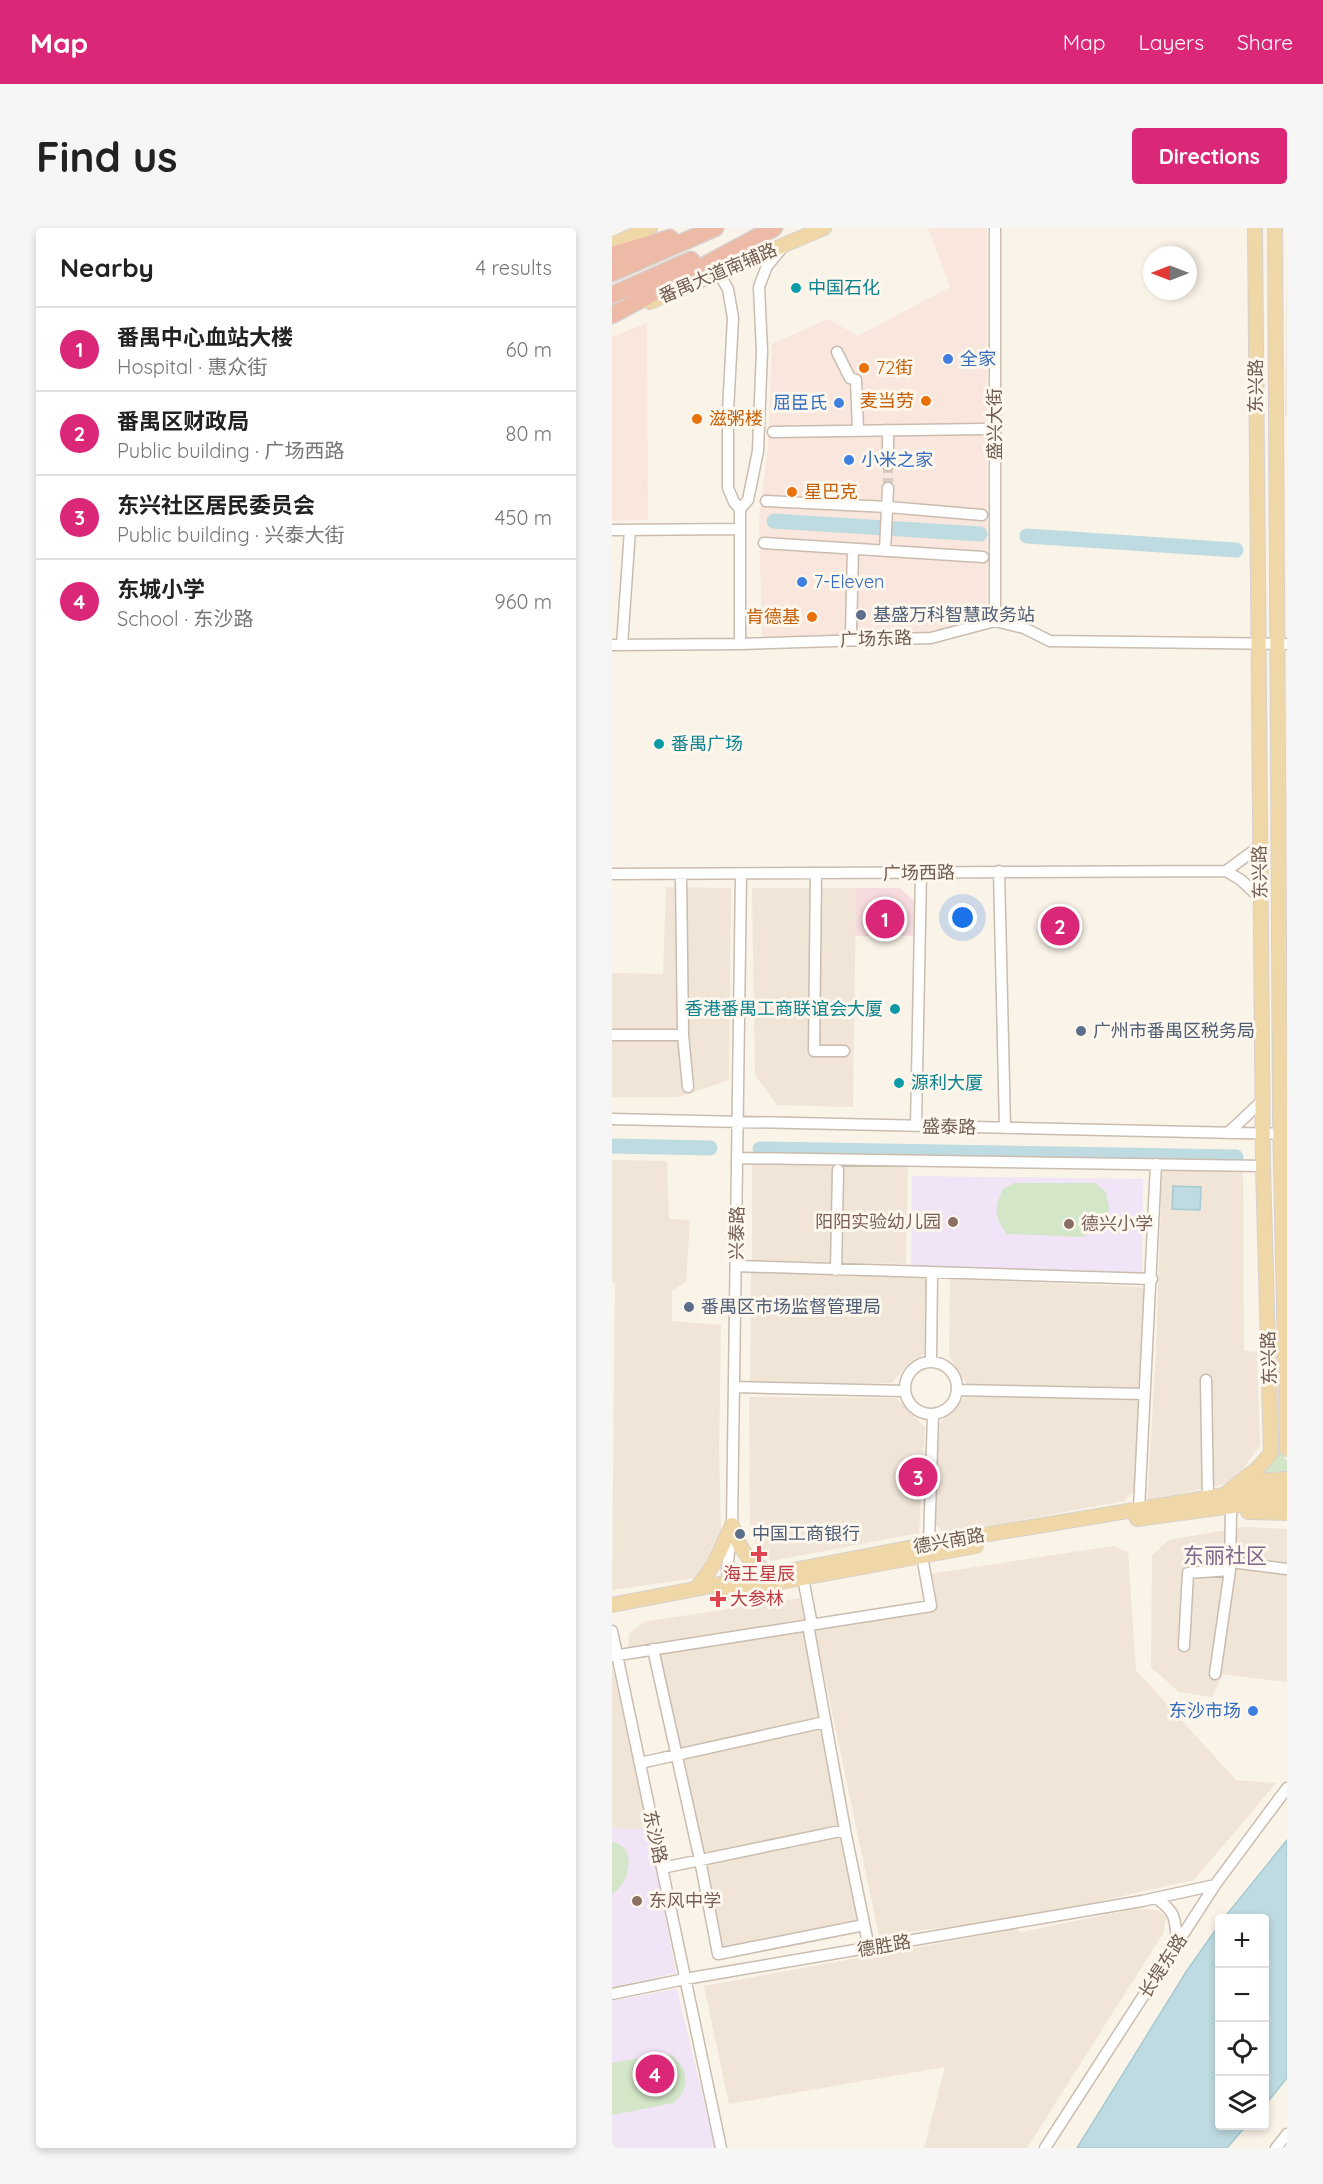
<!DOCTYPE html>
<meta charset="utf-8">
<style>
body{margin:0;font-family:Quicksand,"Noto Sans SC",sans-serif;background:#f6f6f6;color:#222}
.controls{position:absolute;right:18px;bottom:18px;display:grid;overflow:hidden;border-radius:6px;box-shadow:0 3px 9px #0003}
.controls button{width:54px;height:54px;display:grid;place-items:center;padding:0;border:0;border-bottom:2px solid #e0e0e0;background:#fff;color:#222;font:30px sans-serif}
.compass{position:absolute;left:531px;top:18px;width:54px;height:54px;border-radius:50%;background:#fff;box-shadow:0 3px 9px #0003;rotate:270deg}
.you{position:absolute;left:351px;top:690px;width:21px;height:21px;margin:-15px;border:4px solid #fff;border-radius:50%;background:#1a73e8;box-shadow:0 0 0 9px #1a73e833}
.badge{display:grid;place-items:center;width:39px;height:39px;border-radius:50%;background:#db2777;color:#fff;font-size:20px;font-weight:700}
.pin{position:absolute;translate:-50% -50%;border:3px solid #fff;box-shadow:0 2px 6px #0006}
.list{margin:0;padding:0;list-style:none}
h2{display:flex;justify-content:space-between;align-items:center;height:78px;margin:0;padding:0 24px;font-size:26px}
h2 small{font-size:20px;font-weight:400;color:#767676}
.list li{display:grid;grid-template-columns:39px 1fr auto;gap:18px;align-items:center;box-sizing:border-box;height:84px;padding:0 24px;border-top:2px solid #e0e0e0}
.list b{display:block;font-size:22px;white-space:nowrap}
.list p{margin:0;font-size:20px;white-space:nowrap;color:#767676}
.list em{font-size:20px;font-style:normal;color:#767676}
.icon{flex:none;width:33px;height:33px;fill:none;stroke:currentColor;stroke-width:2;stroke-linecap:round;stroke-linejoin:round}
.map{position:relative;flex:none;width:675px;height:1920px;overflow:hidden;border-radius:6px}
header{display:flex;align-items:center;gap:36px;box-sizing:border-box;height:84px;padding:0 30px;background:#db2777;color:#fff}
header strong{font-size:28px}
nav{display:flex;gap:33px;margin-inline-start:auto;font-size:21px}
.intro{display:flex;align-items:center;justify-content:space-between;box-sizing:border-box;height:144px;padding:0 36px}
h1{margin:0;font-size:42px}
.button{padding:15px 27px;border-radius:6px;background:#db2777;color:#fff;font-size:21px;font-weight:700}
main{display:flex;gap:36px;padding:0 36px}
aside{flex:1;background:#fff;border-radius:6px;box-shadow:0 3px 9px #0003}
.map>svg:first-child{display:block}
.residential{fill:#f0e5d7}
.commercial{fill:#f9e6dd}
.education{fill:#f0e4f6}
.medical{fill:#f6dcde}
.green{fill:#d3e6c8}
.water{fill:#bedbe1;stroke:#a6c9d2;stroke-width:1.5}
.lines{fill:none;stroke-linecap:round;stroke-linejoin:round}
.river{stroke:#bedbe1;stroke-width:15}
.minor-tunnel{stroke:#d8cdc2;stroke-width:10;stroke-dasharray:10 5;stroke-linecap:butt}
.minor-casing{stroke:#cabcaf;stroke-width:13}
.major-casing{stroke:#d7d1ce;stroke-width:16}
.highway-casing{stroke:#d7d1ce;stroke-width:19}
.minor{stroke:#fff;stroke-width:10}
.major{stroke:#f0d7a8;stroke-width:14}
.highway{stroke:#ecbaa6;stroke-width:16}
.culture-dot{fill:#0f9aa8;stroke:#fdf7ee;stroke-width:2}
.shop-dot{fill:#3f7fe0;stroke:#fdf7ee;stroke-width:2}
.food-dot{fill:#e8710a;stroke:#fdf7ee;stroke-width:2}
.service-dot{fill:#5c6f8a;stroke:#fdf7ee;stroke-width:2}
.education-dot{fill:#8d6e63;stroke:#fdf7ee;stroke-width:2}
.health-dot{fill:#e0444e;stroke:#fdf7ee;stroke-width:2}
.labels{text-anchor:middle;stroke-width:6;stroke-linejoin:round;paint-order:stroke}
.street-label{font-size:18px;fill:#715c4f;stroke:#fdf7ee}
.culture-label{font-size:18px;fill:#0d838f;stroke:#fdf7ee;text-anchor:start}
.shop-label{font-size:18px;fill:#366cbe;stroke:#fdf7ee;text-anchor:start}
.food-label{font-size:18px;fill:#c56008;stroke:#fdf7ee;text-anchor:start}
.service-label{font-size:18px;fill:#4e5e75;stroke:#fdf7ee;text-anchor:start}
.education-label{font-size:18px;fill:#785e54;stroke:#fdf7ee;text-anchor:start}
.health-label{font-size:18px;fill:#be3a42;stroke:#fdf7ee}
.quarter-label{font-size:21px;fill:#81668c;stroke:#fdf7ee}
</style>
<header>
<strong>Map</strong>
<nav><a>Map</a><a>Layers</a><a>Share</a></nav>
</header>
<div class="intro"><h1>Find us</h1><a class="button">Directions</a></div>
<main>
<aside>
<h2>Nearby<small>4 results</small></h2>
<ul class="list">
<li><span class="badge">1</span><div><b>番禺中心血站大楼</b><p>Hospital · 惠众街</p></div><em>60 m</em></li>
<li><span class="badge">2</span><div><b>番禺区财政局</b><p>Public building · 广场西路</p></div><em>80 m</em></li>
<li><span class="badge">3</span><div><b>东兴社区居民委员会</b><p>Public building · 兴泰大街</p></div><em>450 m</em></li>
<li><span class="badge">4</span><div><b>东城小学</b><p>School · 东沙路</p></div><em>960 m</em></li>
</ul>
</aside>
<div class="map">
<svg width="675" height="1920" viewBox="0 0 675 1920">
<rect width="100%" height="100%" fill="#faf3e8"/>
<path class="residential" d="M675 29V187H673Z
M54 659 119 660 117 852 67 869H0V745L51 746Z
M140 660H244L241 879 165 877 143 847Z
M0 932 55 933 57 991 78 992 74 1054 60 1063V1093L109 1097 107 1225 109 1301 85 1350 0 1362 3 1055 0 1054Z
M140 932 296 937 294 1036 140 1032Z
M550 939 631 940 632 1123 645 1124 648 1217 629 1244 616 1255 535 1273 544 1124Z
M139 1044 309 1048 316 1052 313 1126 297 1135 280 1155 138 1157Z
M338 1051 530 1059 534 1065 528 1160 355 1157 337 1128Z
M355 1167 525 1170 528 1173 525 1260 512 1273 333 1306 323 1296 324 1199Z
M137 1169 284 1170 313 1199 307 1305 159 1333 138 1306Z
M632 1299 675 1301V1454L611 1446 600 1469 567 1464 539 1439 540 1327 557 1312Z
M501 1318 516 1324 524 1442 624 1552 664 1555 582 1652 422 1688 267 1708 202 1398 322 1381 317 1346Z
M188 1370 194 1396 16 1424 17 1406 31 1394Z
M195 1400 250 1699 106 1728 40 1425Z
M0 1436 36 1601 0 1600Z
M522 1681 545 1682 554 1688 552 1704 415 1920H312L333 1839 117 1876 92 1758 405 1701 410 1704Z"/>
<path class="commercial" d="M316 0H375V392L312 405 269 409 150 408 147 291 156 219 160 116 216 91 246 108 338 59Z
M35 95 36 292 0 293V109Z"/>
<path class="education" d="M300 948 531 951 530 1045 299 1039Z
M0 1600 36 1601 64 1745 0 1759Z
M65 1761 103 1920H0V1773Z"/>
<path class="medical" d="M244 660H288L302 673V708H243Z"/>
<path class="green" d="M402 955H483L494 964 497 980 495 994 471 1009 395 1006C382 988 382 981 391 961Z
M667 1222 675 1233V1249L640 1251Z
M0 1614C26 1618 18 1656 0 1666Z
M52 1826 61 1828C77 1843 78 1860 62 1875L0 1887V1835Z"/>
<path class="water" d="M561 958 589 959 588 982 560 981Z
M675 1612V1850L653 1877 652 1690H612Z
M607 1697 608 1898H634L615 1920H465L574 1744Z"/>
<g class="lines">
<path class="river" d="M162 293 368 306
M415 308 624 322
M0 918 98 920
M148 921 624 929"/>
<path class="minor-tunnel" d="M276 260V237"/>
<defs>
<path id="minor" d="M383 0V393
M107 46 116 61 121 90 116 183V260L122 274 128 281V416
M225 124 238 150 244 152 246 202
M161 204 371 201
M276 237V202
M154 273 276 279 370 287
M128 281 136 272 146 223 150 123 147 59 155 38 170 20
M0 302 128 301
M152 315 371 329
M273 323 276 260
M239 404 241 321
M0 417 128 416 319 410 383 393 412 400 438 413 675 416
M10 417 18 302
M387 643 393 900
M614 643 648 618
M204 645 202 823H232
M0 646 614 643 629 652 648 670
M0 807H71L69 646
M71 807 76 859
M0 891 675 906
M304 898 309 645
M616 905 650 873
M126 930 651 938
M124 1038 540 1051
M224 1042 226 942
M319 1133 320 1045
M293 1160a26 26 0 1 1 52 0a26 26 0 1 1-52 0Z
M594 1152 596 1269
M122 1159 293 1163
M345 1162 532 1166
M527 1281 544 936
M317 1316 321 1186
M619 1334 675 1341
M191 1350 200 1397
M117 1362 115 1343 120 1297 129 646
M196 1397 233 1602 257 1720
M0 1403 109 1920
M572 1418 576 1345 618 1342
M41 1421 88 1632 106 1726 252 1697
M0 1428 319 1378 310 1328
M603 1446 618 1342 619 1284
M28 1535 213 1494
M50 1640 233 1602
M544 1670C565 1685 563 1691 565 1716
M0 1766 73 1751 530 1673 603 1657
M433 1920 603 1657 675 1560
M664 1920 675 1906"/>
<path id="major" d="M663 0 668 892 675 1221
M0 17 38 0
M38 74 212 0
M630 1257 644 1253 675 1251
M612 1267 646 1240 659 1225 651 938 643 0
M636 1284 675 1285
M525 1291 635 1276 675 1273
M120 1297C128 1323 135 1332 159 1346
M83 1361C101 1343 109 1319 120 1297
M108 1365 364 1318
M0 1377 317 1316 612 1267 675 1262"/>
<path id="highway" d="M0 27 58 10
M0 45 103 0
M0 67 79 32
M0 87 162 0"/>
</defs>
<use href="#minor" class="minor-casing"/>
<use href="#major" class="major-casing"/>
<use href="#highway" class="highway-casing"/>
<use href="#minor" class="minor"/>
<use href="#major" class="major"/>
<use href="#highway" class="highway"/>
</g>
<g class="culture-dot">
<circle cx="184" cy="60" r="6"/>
<circle cx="47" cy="516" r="6"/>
<circle cx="283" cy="781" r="6"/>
<circle cx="287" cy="855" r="6"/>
</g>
<g class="shop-dot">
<circle cx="336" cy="131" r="6"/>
<circle cx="227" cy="175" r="6"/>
<circle cx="237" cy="232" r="6"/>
<circle cx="190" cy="354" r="6"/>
<circle cx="641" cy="1483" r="6"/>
</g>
<g class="food-dot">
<circle cx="252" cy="140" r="6"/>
<circle cx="314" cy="173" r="6"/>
<circle cx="85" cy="191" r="6"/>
<circle cx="180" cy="264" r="6"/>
<circle cx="200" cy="389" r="6"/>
</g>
<g class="service-dot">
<circle cx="249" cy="387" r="6"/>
<circle cx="469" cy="803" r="6"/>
<circle cx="77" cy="1079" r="6"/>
<circle cx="128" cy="1306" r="6"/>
</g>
<g class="education-dot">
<circle cx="341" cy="994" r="6"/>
<circle cx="457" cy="996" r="6"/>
<circle cx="25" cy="1673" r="6"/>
</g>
<g class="health-dot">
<path d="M144 1317h6v6h6v6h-6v6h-6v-6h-6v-6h6z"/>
<path d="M103 1362h6v6h6v6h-6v6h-6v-6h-6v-6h6z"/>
</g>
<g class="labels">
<g class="street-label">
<text transform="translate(106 45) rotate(-23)" y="6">番禺大道南辅路</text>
<text transform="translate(644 158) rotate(-90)" y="6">东兴路</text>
<text transform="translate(383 196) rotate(-90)" y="6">盛兴大街</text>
<text transform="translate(264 411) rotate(-2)" y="6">广场东路</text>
<text transform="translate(648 644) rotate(-91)" y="6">东兴路</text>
<text transform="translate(307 645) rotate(-1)" y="6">广场西路</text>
<text transform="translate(337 899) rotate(1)" y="6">盛泰路</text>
<text transform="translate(125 1005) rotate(-89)" y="6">兴泰路</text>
<text transform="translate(657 1130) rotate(-92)" y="6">东兴路</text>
<text transform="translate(337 1313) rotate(-10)" y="6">德兴南路</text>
<text transform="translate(43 1609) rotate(78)" y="6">东沙路</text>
<text transform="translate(272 1718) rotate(-10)" y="6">德胜路</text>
<text transform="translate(551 1738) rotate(-57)" y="6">长堤东路</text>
</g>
<g class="culture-label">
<text x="196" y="66">中国石化</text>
<text x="59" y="522">番禺广场</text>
<text x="271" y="787" text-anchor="end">香港番禺工商联谊会大厦</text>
<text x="299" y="861">源利大厦</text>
</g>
<g class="shop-label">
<text x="348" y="137">全家</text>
<text x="215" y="181" text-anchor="end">屈臣氏</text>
<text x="249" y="238">小米之家</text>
<text x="202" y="360">7-Eleven</text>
<text x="629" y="1489" text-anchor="end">东沙市场</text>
</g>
<g class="food-label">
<text x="264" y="146">72街</text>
<text x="302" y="179" text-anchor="end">麦当劳</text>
<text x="97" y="197">滋粥楼</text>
<text x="192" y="270">星巴克</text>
<text x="188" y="395" text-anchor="end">肯德基</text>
</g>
<g class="service-label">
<text x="261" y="393">基盛万科智慧政务站</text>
<text x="481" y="809">广州市番禺区税务局</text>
<text x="89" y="1085">番禺区市场监督管理局</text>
<text x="140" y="1312">中国工商银行</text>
</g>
<g class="education-label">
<text x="329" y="1000" text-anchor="end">阳阳实验幼儿园</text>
<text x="469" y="1002">德兴小学</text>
<text x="37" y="1679">东风中学</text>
</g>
<g class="health-label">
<text x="147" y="1352">海王星辰</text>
<text x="118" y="1377" text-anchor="start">大参林</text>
</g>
<g class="quarter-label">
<text x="613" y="1335">东丽社区</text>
</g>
</g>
</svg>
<div class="controls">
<button>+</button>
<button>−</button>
<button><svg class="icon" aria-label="locate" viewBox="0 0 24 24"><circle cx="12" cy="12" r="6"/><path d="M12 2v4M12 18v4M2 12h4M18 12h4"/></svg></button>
<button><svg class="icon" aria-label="layers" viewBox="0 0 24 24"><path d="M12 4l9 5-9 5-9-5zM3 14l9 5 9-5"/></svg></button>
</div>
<svg class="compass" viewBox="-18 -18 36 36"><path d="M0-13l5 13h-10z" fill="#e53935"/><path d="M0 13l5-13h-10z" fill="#767676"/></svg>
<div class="you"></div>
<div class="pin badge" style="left:273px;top:691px">1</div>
<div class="pin badge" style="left:448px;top:698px">2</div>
<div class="pin badge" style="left:306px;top:1249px">3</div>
<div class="pin badge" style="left:43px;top:1846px">4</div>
</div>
</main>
